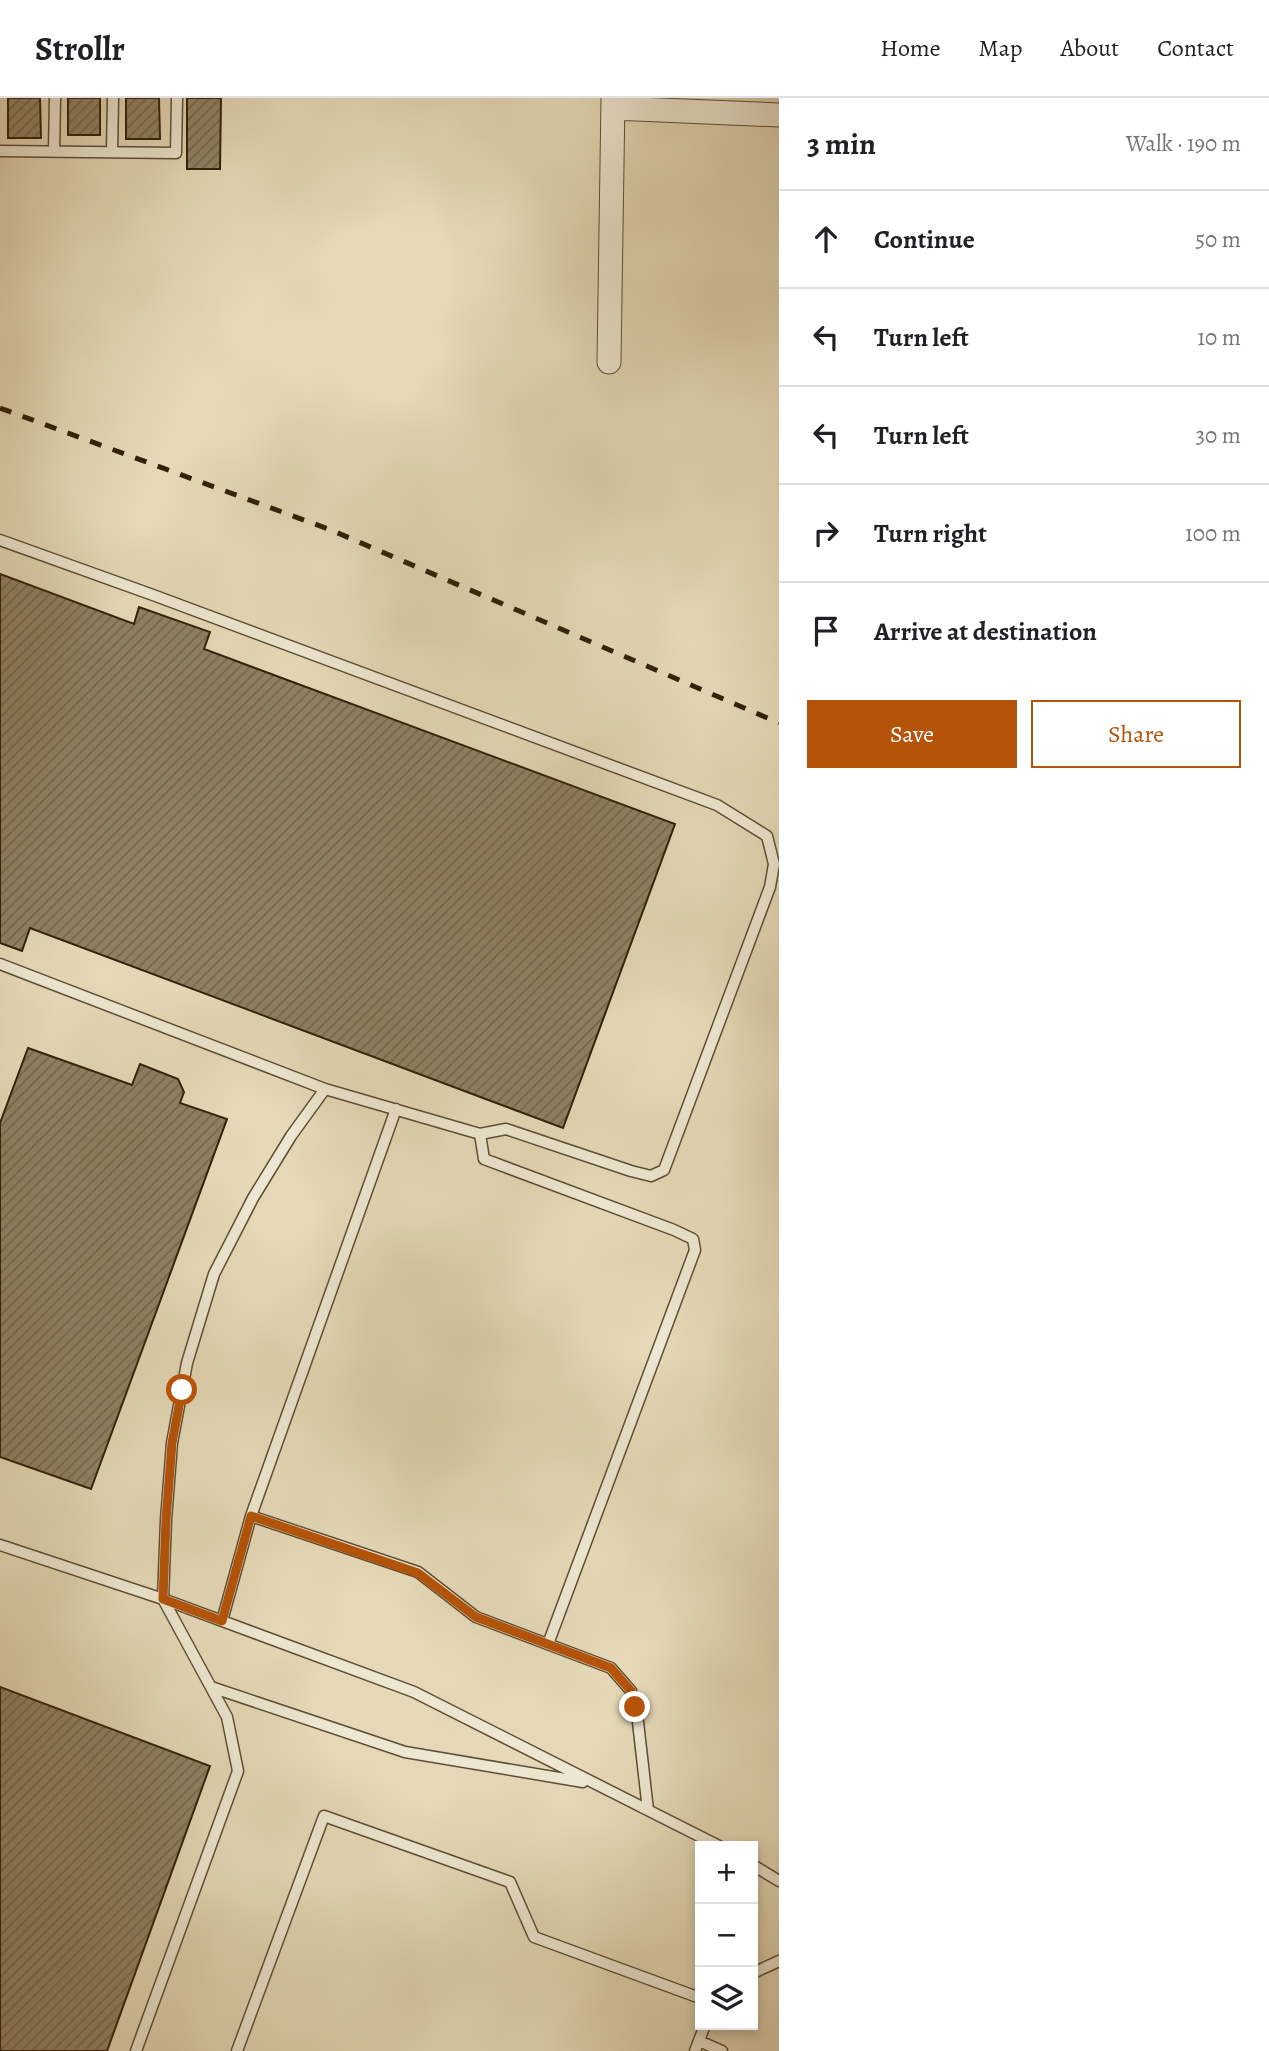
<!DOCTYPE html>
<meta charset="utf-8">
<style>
body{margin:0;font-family:Alegreya,serif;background:#f6f6f6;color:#202124}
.controls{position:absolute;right:21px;bottom:21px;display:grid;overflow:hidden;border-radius:0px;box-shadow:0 4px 10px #0003}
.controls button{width:63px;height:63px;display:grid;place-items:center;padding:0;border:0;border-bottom:2px solid #e0e0e0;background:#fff;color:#202124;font:35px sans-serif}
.stop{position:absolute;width:21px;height:21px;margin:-16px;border:5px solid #b45309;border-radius:50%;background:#fff}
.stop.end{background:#b45309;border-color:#fff;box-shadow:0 2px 7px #0008}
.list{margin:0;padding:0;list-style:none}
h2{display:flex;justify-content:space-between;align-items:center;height:91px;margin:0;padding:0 28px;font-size:30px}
h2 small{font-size:23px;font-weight:400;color:#757577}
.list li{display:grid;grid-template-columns:46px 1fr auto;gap:21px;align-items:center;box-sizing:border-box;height:98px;padding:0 28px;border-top:2px solid #e0e0e0}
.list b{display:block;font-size:26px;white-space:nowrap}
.list em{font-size:23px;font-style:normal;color:#757577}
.actions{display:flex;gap:14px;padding:21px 28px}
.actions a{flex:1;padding:16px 0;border:2px solid #b45309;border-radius:0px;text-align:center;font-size:24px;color:#b45309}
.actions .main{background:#b45309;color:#fff}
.icon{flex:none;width:38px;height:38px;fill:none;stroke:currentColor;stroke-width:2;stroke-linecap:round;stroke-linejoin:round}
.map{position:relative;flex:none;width:779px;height:1953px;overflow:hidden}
header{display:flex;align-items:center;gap:42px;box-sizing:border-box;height:98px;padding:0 35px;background:#fff;border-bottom:2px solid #e0e0e0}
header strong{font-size:33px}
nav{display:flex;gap:38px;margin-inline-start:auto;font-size:24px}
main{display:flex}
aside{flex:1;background:#fff}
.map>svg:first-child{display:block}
.building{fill:url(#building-hatch);stroke:#322008;stroke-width:2}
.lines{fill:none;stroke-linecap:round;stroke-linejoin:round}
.lane-casing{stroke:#5e4e34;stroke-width:13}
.street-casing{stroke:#5e4e34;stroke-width:25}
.lane{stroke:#ede6d0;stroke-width:10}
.street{stroke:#ede6d0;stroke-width:23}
.rail{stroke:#322008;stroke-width:5;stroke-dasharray:12 12;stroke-linecap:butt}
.route{stroke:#b45309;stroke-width:9}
</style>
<header>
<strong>Strollr</strong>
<nav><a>Home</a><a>Map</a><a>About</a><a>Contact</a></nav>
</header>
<main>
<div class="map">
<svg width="779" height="1953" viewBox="0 0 779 1953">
<defs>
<pattern id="building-hatch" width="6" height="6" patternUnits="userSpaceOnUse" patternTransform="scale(1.75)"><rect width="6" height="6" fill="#8f8062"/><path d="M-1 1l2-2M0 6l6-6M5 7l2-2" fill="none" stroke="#75684f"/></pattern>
</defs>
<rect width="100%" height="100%" fill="#e4d8b6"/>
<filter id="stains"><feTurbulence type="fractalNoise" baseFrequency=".00286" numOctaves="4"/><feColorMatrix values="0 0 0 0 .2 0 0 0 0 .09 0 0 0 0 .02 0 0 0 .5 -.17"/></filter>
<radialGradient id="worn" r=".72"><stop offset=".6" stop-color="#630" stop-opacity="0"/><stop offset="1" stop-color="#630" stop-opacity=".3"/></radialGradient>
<path class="building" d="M8 0H40L41 40H8Z
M68 0H100V37H68Z
M126 0H159L160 41H126Z
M187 0H221L220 71H187Z
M0 476 134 526 139 509 210 534 204 551 675 726 563 1030 30 830 22 853 0 845Z
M28 950 132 987 140 966 178 981 184 994 180 1005 227 1021 91 1391 0 1359V1025Z
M0 1589 210 1668 107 1953H0Z"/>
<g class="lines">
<defs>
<path id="lane" d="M0 53 176 55 177 0
M54 53 55 0
M112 54 113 0
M0 442 153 497 717 707 767 738 774 766 770 789 664 1072 651 1078 631 1073 506 1031 480 1036 325 991
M0 866 325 991 291 1038 253 1100 214 1176 187 1265 172 1345 166 1422 163 1501 227 1619 238 1673 136 1953
M480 1036 484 1061 674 1132 693 1141 695 1152 548 1546
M251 1418 418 1474 476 1519 611 1570 631 1593 638 1624 648 1712
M0 1447 163 1501 414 1594 719 1748
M222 1523 251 1418 396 1011
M211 1589 405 1654 583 1684
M753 1767 779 1783
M753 1875 779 1863
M699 1943 722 1953
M237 1953 324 1718 510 1784 534 1839 700 1900
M695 1953 705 1927"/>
<path id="street" d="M613 10 779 17
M609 264 613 0"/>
</defs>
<use href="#lane" class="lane-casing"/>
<use href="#street" class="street-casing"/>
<use href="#lane" class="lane"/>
<use href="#street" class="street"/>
<path class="rail" d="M0 310 331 432 779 625"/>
</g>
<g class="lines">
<path class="route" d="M182 1292 172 1345 166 1422 163 1501 222 1523 251 1418 418 1475 476 1519 611 1570 631 1593 635 1609"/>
</g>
<rect width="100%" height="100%" filter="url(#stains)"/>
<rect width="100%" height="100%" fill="url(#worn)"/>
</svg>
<div class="controls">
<button>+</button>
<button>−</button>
<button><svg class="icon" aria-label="layers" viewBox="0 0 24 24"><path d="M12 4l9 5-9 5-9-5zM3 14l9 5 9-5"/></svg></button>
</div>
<div class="stop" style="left:182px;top:1292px"></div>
<div class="stop end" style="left:635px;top:1609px"></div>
</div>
<aside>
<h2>3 min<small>Walk · 190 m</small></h2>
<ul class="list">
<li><svg class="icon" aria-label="ahead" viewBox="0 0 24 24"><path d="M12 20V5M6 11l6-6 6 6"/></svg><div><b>Continue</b></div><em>50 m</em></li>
<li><svg class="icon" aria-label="left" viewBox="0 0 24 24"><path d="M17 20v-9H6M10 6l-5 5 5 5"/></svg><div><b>Turn left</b></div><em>10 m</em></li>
<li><svg class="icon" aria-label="left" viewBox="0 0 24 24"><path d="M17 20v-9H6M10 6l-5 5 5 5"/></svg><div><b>Turn left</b></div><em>30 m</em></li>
<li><svg class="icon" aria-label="right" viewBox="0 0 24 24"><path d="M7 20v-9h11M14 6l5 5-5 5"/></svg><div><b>Turn right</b></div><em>100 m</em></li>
<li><svg class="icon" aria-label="arrive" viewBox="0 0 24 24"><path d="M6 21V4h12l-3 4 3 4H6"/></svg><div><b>Arrive at destination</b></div></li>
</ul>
<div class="actions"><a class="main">Save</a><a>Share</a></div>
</aside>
</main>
